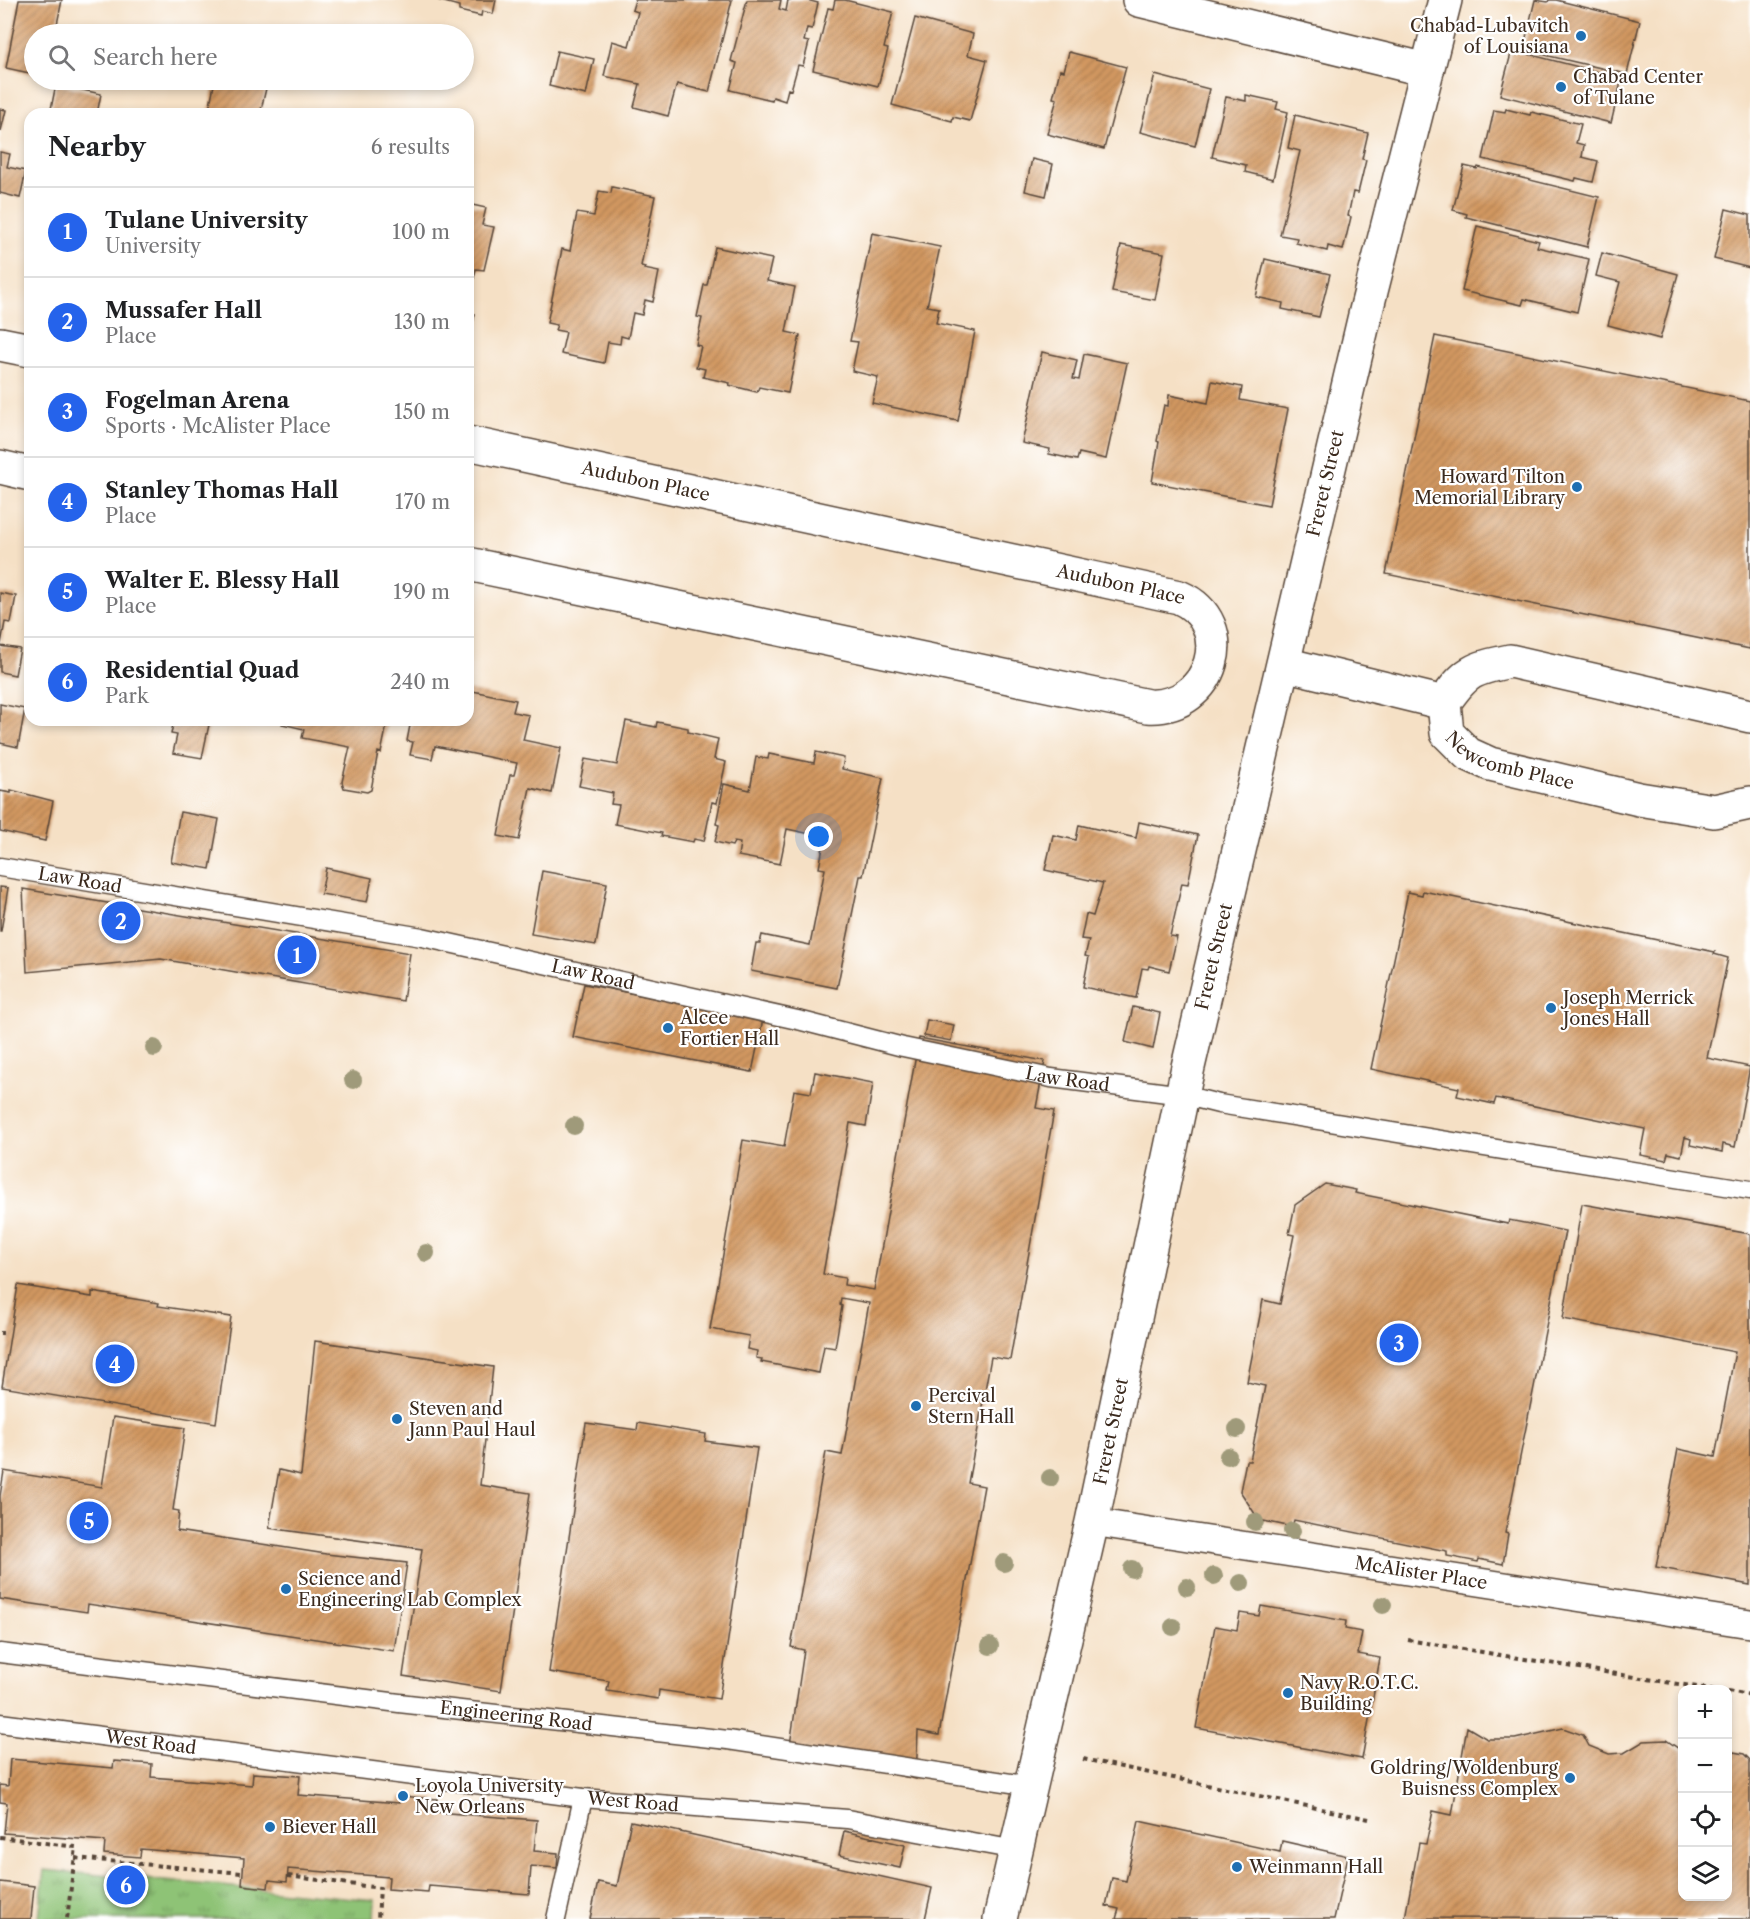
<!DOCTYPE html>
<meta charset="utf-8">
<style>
body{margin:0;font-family:"Libre Caslon Text",serif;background:#f2f2f2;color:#202124}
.controls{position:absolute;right:18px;bottom:18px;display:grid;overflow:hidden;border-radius:12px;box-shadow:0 3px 9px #0003}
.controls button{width:54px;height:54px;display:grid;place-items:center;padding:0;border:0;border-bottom:2px solid #e0e0e0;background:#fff;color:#202124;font:30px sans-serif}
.you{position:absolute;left:819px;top:837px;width:21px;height:21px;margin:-15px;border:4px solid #fff;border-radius:50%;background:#1a73e8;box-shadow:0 0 0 9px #1a73e833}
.badge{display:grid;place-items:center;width:39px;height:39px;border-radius:50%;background:#2563eb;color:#fff;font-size:20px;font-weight:700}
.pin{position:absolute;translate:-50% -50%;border:3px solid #fff;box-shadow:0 2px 6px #0006}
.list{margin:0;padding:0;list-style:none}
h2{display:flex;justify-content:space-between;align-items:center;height:78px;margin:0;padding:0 24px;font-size:26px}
h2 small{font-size:20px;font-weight:400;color:#757577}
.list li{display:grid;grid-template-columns:39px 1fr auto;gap:18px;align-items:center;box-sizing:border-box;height:90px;padding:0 24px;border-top:2px solid #e0e0e0}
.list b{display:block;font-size:22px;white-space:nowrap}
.list p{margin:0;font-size:20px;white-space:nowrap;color:#757577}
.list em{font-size:20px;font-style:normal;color:#757577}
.icon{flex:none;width:33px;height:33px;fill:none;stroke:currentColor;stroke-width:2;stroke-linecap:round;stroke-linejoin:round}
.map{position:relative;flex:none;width:1750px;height:1919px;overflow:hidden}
.search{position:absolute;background:#fff;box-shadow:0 3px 9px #0003;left:24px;top:24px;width:450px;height:66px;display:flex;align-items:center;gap:15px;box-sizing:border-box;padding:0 21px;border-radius:33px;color:#757577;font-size:22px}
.panel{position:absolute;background:#fff;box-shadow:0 3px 9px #0003;left:24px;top:108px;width:450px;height:618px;border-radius:18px}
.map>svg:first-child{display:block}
.grass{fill:url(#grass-tufts);stroke:#64764a;stroke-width:1.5}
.building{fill:url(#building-hatch)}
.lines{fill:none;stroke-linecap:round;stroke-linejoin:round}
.service-casing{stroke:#574537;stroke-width:21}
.pedestrian-casing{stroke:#574537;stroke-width:30}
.minor-casing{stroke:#574537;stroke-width:36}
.path{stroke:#574537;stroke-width:4;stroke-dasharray:4.5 4.5;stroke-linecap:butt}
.service{stroke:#fff;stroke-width:18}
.pedestrian{stroke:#fff;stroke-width:27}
.minor{stroke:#fff;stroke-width:33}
.tree{fill:#9f9a7a}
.poi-dot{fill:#1f6fb2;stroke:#fff;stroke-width:2}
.labels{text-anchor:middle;stroke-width:4.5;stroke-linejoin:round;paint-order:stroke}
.poi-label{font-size:18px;fill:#3b2a1e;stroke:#fff;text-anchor:start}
.street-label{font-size:18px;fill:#3b2a1e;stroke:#fff}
</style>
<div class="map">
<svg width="1750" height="1919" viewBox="0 0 1750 1919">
<defs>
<pattern id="grass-tufts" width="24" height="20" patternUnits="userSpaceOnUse" patternTransform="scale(1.5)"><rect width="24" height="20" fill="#8ec376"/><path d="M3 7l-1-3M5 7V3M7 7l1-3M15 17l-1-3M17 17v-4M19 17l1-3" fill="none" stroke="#759f60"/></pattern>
<pattern id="building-hatch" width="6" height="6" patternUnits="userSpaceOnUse" patternTransform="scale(1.5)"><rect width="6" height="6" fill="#d29861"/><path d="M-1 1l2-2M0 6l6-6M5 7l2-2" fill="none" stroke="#ac7c4f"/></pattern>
</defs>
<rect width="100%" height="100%" fill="#fff"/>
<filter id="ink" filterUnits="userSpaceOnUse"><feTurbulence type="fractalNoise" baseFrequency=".0167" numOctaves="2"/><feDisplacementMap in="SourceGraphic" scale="12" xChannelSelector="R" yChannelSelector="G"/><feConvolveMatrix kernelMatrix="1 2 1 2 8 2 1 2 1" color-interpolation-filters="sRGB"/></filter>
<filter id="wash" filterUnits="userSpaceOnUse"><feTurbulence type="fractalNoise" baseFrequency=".008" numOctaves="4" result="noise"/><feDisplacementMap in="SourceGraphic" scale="24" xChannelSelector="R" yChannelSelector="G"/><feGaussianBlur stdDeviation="1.35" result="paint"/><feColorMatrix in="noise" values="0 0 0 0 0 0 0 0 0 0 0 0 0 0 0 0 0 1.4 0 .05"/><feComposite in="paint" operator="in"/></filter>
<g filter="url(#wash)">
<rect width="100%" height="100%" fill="#f5e0c5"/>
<path class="grass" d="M44 1870 375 1900 374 1919H39Z"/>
<g id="blocks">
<path class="building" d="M19 0H62L55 34H34V74L6 68Z
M437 0H496L493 14 482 11 481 16 459 11V6Z
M635 0H732L709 92 677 84 668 116 634 107 640 84 604 76 612 41 629 46 638 12 632 10Z
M747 0H781L779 9 786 11 788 0H807L818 3 812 29 807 28 804 41 809 42 803 66 798 65 791 90 788 89 785 101 773 97 772 100 730 90 737 63 731 61Z
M835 0H845L893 12 884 48 888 49 878 86 813 70 828 8 833 9Z
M1535 0 1548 2 1549 0H1556L1640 21 1627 74 1523 50Z
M915 18 973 34 968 55 987 60 970 121 953 117 952 121 892 105Z
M1512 50 1622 78 1611 123 1500 95Z
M557 51 594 59 586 95 549 86Z
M1069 52 1126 67 1104 149 1047 134 1057 99 1053 98 1060 70 1064 71Z
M1155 75 1209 89 1195 146 1140 132Z
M215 80H268L260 114H208Z
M56 84 101 94 97 114H50Z
M1246 95 1278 102 1276 109 1288 112 1273 179 1245 172 1246 165 1212 157 1226 97 1246 101Z
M0 109 6 110 1 131H0Z
M1506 109 1530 115 1531 112 1581 124 1576 143 1584 145 1582 157 1598 161 1593 182 1576 178 1575 181 1483 159 1494 110 1505 112Z
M1295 115 1368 133 1362 159 1366 160 1358 193 1353 192 1348 216 1351 217 1343 250 1328 246 1327 251 1296 243 1297 238 1280 235 1300 151 1288 148Z
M0 152 10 154 7 167 26 171 20 198 0 193Z
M1032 159 1053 164 1046 196 1025 191Z
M1464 166 1477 169 1478 167 1599 197 1587 247 1466 217 1467 214 1453 210Z
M612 187 655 196 641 266 645 267 644 269 659 272 653 302 645 300 642 315 633 313 628 338 621 336 620 344 608 342 604 363 561 354 566 332 555 330 557 325 547 323 562 249 570 251 577 213 594 216 599 191 611 193Z
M468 204 486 208 482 225 494 227 484 270 476 269 469 301Z
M1726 209 1750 215V268L1714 259Z
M1477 226 1539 241 1537 247 1589 259 1577 312 1524 299 1522 305 1462 291Z
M872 233 940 247 927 306 939 308 936 323 975 331 958 421 872 403 878 377 852 371 858 342 850 341Z
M1121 245 1164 253 1155 300 1112 292Z
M715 247 772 259 767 281 795 287 786 332 800 335 788 393 759 387 757 392 729 385 730 383 703 377 705 369 696 367 701 346 696 345 702 318 697 317 704 285H707Z
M1602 253 1678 274 1660 339 1608 325 1620 282 1596 276Z
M1265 259 1330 274 1319 317 1282 309 1283 303 1256 297Z
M468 313 475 314 469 341H468Z
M1435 336 1750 401V649L1386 574Z
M1042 352 1077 360 1073 379 1079 380 1084 354 1127 363 1106 459 1079 453 1077 460 1049 454 1050 449 1022 443Z
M1212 381 1242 387 1240 400 1288 409 1269 505 1152 482 1159 442 1157 441 1164 405 1168 406 1169 395 1208 403Z
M0 593 16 596 11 623 5 622 1 644Z
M0 646 20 649 15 675 0 672Z
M468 690 516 700 513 712 529 715 523 740 561 748 552 793 530 788 519 840 498 836 510 775H514L517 763 435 746 432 759 410 755 413 742 407 741 411 720H468Z
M0 704 25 709 18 747 0 743Z
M174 720H210L202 758 173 753 177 735 171 734Z
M283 720H388L381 753 378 752 371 790 367 792 344 788 342 782 350 747 302 738 304 729 282 724Z
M626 721 656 727 657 722 688 728V732L718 739 714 759 726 762 717 803 712 802 704 841 694 839 693 842 661 836 662 833 615 824 619 805 611 804 613 793 579 786 585 759 617 765Z
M816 752 844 758 842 769 883 778 863 876H860L837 988 751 971 756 943H760L762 935 810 945 825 869 819 868 825 837 787 829 780 864 738 856 740 843 734 842 732 846 715 842 719 825 716 824 724 784 750 790 756 757 768 759 769 754 814 763Z
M11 790 53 801 45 841 0 831V791L11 793Z
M180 812 219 819 210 869 171 862Z
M1139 822 1198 835 1188 884 1182 883 1170 936 1177 937 1169 971 1149 966 1148 969 1142 968 1136 998 1083 987 1089 957 1085 956 1089 940 1081 939 1086 914 1093 916 1103 883 1045 870 1053 835 1076 840 1079 825 1136 838Z
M326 868 372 878 367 902 321 894Z
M542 871 607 883 596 945 531 934Z
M0 887 8 888 1 931H0Z
M23 889 410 953 403 1001 161 959 27 972Z
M1423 891 1715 952 1714 954 1728 958 1707 1058 1750 1067 1735 1147 1723 1144 1722 1152 1690 1145 1691 1139 1685 1137 1681 1156 1668 1153 1666 1160 1640 1155 1645 1129 1496 1098 1494 1104 1457 1096 1459 1088 1371 1069 1408 892 1422 895Z
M584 984 763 1019 752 1072 573 1037Z
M1133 1007 1160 1013 1153 1049 1125 1042Z
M927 1020 954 1025 951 1041 924 1036Z
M919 1038 1045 1061 1036 1108 1054 1111 1010 1360 991 1357 968 1483 984 1486 939 1735 918 1731 916 1779 789 1752 804 1650 791 1647 826 1452 842 1455 869 1303 841 1298 840 1305 842 1306 835 1348 824 1346 819 1373 761 1362 762 1359 756 1358 757 1351 747 1349 749 1336 710 1329 743 1140 784 1147 794 1090 811 1093 815 1072 873 1083 866 1126 850 1123 823 1274 845 1278 844 1285 874 1290Z
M1325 1184 1356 1190 1355 1193 1508 1224 1509 1220 1565 1231 1505 1533 1508 1534 1503 1564 1479 1559 1478 1562 1447 1556V1551L1294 1520 1292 1527 1259 1520 1240 1491 1246 1461H1250L1265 1386 1247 1382 1263 1300 1280 1304 1294 1235 1289 1234 1295 1205Z
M1582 1204 1750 1234V1585L1656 1567 1678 1449 1715 1457 1735 1352 1563 1319Z
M18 1285 92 1297V1292L159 1303 158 1306 231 1317 216 1423 2 1387Z
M315 1341 493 1367 480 1485 530 1493 501 1691 403 1676 422 1549 269 1528 279 1470 301 1475Z
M113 1417 185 1428 173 1510 179 1511 177 1531 326 1554 407 1563 394 1651 88 1604 87 1612 0 1599V1496L4 1471 102 1487Z
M586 1423 637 1430 638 1423 706 1434 705 1441 757 1448 719 1699 659 1690 658 1699 607 1691 609 1681 549 1672Z
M1261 1606 1346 1621 1345 1629 1362 1632 1358 1654 1380 1658 1362 1759 1196 1728 1215 1626 1237 1630 1240 1613 1259 1616Z
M1467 1727 1487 1739H1515L1563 1728 1583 1735 1589 1746 1609 1754 1624 1753 1644 1741 1666 1740 1682 1751V1896H1728V1751L1744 1754 1750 1760V1919L1405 1918 1419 1843 1426 1844 1433 1811 1452 1815Z
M10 1759 113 1768 114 1761 152 1764 151 1777 252 1785 253 1773 300 1776 298 1795 399 1803 400 1796 437 1799 436 1812 537 1820 534 1851 558 1853 557 1868 531 1866 529 1894 429 1886 428 1892 388 1889 389 1877 288 1869 287 1882 269 1880 268 1888 242 1885 244 1858 141 1849 140 1857 104 1854 105 1841 4 1833 7 1803 0 1802V1785L8 1786Z
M631 1821 932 1888 925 1919H590L598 1882 617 1886Z
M1139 1821 1280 1852 1282 1841 1348 1856 1334 1919H1116L1119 1909 1106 1906 1112 1878 1126 1881Z
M844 1831 905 1845 900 1868 839 1855Z
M0 1882 34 1886 31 1919H0Z"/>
</g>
</g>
<g filter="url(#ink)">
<use href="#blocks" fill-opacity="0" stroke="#574537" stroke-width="1.5"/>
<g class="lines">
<defs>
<g id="service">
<path id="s1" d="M0 867 422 937 802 1021 903 1047 1051 1078 1183 1095 1219 1104 1750 1190"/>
<path id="s2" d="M0 1653 399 1703 728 1740 1031 1786"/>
<path id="s3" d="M0 1723 583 1798 847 1819 1016 1850"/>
<path d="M556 1919 583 1798"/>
</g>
<g id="pedestrian">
<path id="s4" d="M1092 1522 1750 1624"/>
</g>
<g id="minor">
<path d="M1139 0 1427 70"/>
<path d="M0 344 30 350"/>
<path id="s5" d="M468 443 1179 597C1239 623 1213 710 1148 706L468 564"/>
<path d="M0 467 30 474"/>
<path d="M1284 664 1444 703"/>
<path id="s6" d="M1750 716 1510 661C1472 669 1466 671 1444 703L1447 733 1468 754 1490 764 1639 799 1714 811 1750 803"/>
<path id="s7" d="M1000 1919 1092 1522 1188 1067 1366 311 1445 0"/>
</g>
</defs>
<use href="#service" class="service-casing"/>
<use href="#pedestrian" class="pedestrian-casing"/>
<use href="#minor" class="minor-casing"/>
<path class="path" d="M0 1333H3
M1408 1640 1715 1690
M1728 1691 1750 1695
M1083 1759 1369 1819
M0 1837 76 1847 67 1919
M75 1858 242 1873
M288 1876 380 1888 378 1919"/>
<use href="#service" class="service"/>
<use href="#pedestrian" class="pedestrian"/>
<use href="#minor" class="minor"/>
</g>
<g class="tree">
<circle cx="154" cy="1048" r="9"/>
<circle cx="353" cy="1080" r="9"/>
<circle cx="574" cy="1126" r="9"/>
<circle cx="426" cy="1253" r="9"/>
<circle cx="1237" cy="1429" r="9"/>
<circle cx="1228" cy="1456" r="9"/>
<circle cx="1050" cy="1478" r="9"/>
<circle cx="1255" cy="1522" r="9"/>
<circle cx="1292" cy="1531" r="9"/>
<circle cx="1004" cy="1563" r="9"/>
<circle cx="1132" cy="1569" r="9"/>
<circle cx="1214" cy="1576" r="9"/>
<circle cx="1241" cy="1583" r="9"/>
<circle cx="1187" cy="1587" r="9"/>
<circle cx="1383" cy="1605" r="9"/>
<circle cx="1173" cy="1627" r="9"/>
<circle cx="990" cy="1646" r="9"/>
</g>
</g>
<g class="poi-dot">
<circle cx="1581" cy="36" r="6"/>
<circle cx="1561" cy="87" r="6"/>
<circle cx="1577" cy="487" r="6"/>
<circle cx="1551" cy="1008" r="6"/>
<circle cx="668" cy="1028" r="6"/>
<circle cx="916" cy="1406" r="6"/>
<circle cx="397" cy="1419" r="6"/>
<circle cx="286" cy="1589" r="6"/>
<circle cx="1288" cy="1693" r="6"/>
<circle cx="1570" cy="1778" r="6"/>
<circle cx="403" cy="1796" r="6"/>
<circle cx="270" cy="1827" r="6"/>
<circle cx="1237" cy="1867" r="6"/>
</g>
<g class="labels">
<g class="poi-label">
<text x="1569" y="32" text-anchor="end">Chabad-Lubavitch<tspan x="1569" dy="21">of Louisiana</tspan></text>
<text x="1573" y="83">Chabad Center<tspan x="1573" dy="21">of Tulane</tspan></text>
<text x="1565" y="483" text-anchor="end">Howard Tilton<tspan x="1565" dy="21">Memorial Library</tspan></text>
<text x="1563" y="1004">Joseph Merrick<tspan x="1563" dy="21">Jones Hall</tspan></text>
<text x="680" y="1024">Alcee<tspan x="680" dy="21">Fortier Hall</tspan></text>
<text x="928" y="1402">Percival<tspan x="928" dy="21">Stern Hall</tspan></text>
<text x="409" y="1415">Steven and<tspan x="409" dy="21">Jann Paul Haul</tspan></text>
<text x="298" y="1585">Science and<tspan x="298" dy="21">Engineering Lab Complex</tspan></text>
<text x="1300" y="1689">Navy R.O.T.C.<tspan x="1300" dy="21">Building</tspan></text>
<text x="1558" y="1774" text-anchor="end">Goldring/Woldenburg<tspan x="1558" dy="21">Buisness Complex</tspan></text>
<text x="415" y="1792">Loyola University<tspan x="415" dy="21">New Orleans</tspan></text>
<text x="282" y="1833">Biever Hall</text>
<text x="1249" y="1873">Weinmann Hall</text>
</g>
<g class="street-label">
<text dy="6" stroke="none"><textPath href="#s5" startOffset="182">Audubon Place</textPath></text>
<text dy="6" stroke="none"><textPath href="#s7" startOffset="1472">Freret Street</textPath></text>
<text dy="6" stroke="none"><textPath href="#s5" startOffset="668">Audubon Place</textPath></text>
<text dy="6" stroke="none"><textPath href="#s6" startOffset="429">Newcomb Place</textPath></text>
<text dy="6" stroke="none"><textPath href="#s1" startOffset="81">Law Road</textPath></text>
<text dy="6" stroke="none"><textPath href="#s7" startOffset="986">Freret Street</textPath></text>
<text dy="6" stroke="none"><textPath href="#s1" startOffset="603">Law Road</textPath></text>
<text dy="6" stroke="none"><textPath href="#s1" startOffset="1089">Law Road</textPath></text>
<text dy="6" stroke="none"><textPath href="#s7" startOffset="500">Freret Street</textPath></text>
<text dy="6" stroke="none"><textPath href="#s4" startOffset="333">McAlister Place</textPath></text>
<text dy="6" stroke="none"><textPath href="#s2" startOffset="520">Engineering Road</textPath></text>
<text dy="6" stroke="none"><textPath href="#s3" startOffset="152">West Road</textPath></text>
<text dy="6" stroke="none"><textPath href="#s3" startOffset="638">West Road</textPath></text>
</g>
</g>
</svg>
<div class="controls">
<button>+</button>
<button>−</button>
<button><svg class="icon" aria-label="locate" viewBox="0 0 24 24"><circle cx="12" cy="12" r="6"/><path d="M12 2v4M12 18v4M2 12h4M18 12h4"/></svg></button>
<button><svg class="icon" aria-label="layers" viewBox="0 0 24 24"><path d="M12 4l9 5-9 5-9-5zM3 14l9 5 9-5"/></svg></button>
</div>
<div class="you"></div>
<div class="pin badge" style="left:297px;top:955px">1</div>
<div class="pin badge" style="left:121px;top:921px">2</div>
<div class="pin badge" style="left:1399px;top:1343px">3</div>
<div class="pin badge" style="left:115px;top:1364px">4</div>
<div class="pin badge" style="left:89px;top:1521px">5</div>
<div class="pin badge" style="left:126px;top:1885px">6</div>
<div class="search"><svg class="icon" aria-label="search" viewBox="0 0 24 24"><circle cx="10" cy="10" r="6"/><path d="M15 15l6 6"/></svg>Search here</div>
<section class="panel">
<h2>Nearby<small>6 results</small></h2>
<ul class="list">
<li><span class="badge">1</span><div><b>Tulane University</b><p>University</p></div><em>100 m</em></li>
<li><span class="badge">2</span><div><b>Mussafer Hall</b><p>Place</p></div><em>130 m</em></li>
<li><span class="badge">3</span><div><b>Fogelman Arena</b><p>Sports · McAlister Place</p></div><em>150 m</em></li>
<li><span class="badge">4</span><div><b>Stanley Thomas Hall</b><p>Place</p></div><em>170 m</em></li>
<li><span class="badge">5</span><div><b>Walter E. Blessy Hall</b><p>Place</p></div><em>190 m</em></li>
<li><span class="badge">6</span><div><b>Residential Quad</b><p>Park</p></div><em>240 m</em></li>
</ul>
</section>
</div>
